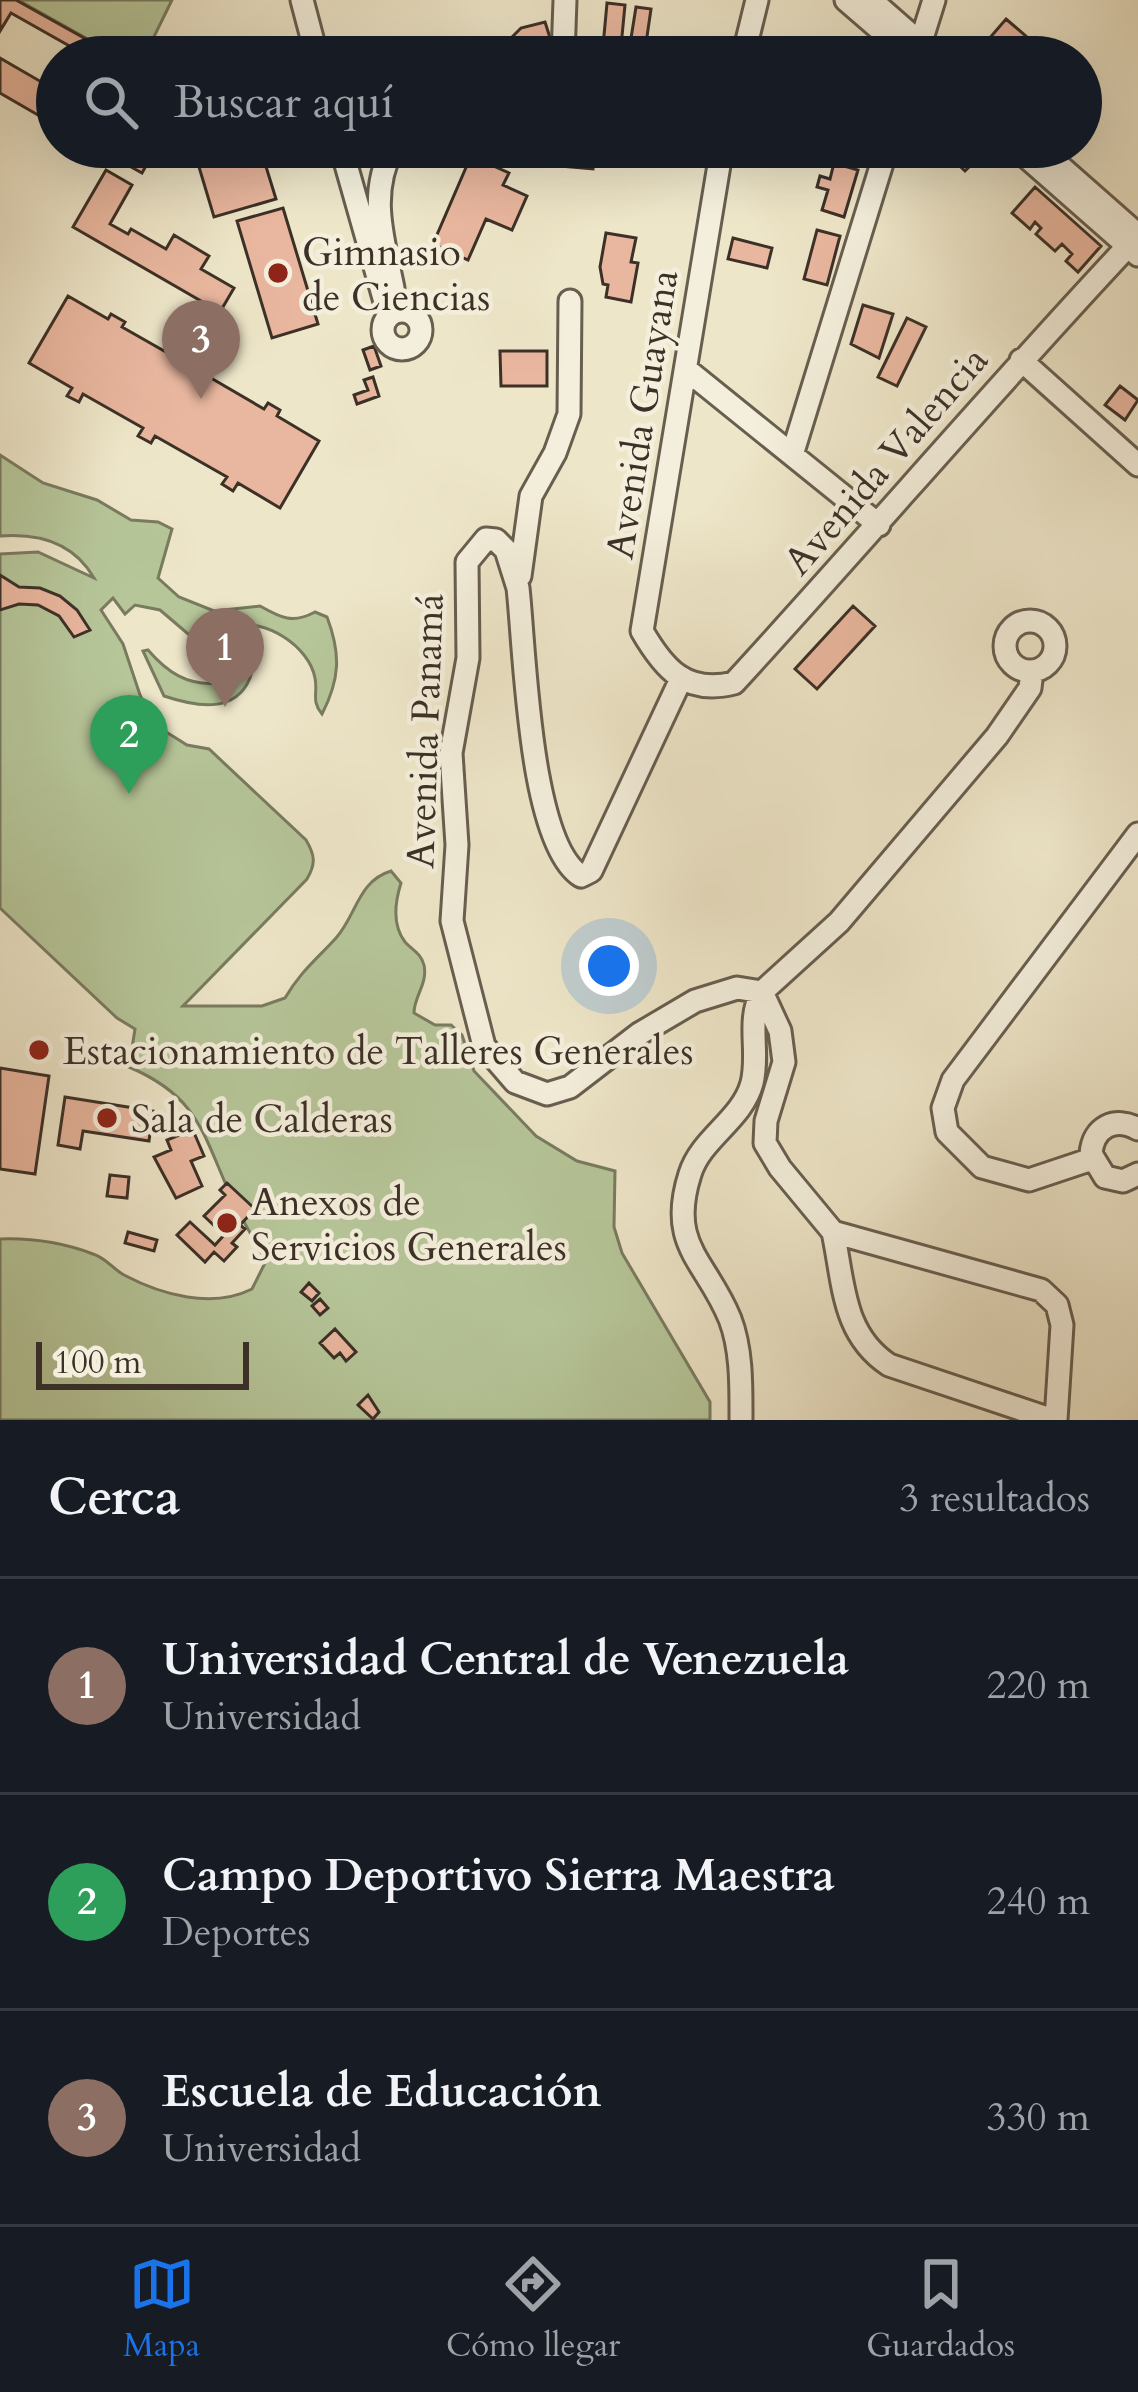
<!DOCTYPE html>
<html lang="es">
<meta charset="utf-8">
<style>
body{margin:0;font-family:Cardo,serif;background:#20242c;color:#f1f3f6}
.scale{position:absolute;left:36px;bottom:30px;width:213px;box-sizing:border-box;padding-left:12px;border:6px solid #3c3027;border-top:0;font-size:33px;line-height:42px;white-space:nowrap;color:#3c3027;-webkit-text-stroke:9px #f4efdc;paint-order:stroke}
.you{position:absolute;left:609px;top:966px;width:42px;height:42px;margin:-30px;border:9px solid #fff;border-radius:50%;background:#1a73e8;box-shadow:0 0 0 18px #1a73e833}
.badge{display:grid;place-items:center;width:78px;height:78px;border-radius:50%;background:#1a73e8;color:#fff;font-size:39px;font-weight:700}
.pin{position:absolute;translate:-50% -99px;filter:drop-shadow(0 3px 6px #0008)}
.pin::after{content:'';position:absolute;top:63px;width:42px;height:36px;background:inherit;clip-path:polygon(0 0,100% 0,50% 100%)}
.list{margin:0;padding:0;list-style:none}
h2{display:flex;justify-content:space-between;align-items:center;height:156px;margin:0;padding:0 48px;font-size:51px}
h2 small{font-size:39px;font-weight:400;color:#9ea1a6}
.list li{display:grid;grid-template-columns:78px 1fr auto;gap:36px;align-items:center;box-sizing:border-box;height:216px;padding:0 48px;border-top:3px solid #363941}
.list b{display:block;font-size:45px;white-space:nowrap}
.list p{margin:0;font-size:39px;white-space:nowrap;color:#9ea1a6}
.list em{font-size:39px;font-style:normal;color:#9ea1a6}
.icon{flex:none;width:66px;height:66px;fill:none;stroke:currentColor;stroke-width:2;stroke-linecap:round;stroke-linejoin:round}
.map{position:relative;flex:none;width:1138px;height:1420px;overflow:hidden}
.search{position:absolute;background:#171b24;box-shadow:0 12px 48px #0002;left:36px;right:36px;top:36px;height:132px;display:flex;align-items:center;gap:30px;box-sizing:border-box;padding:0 42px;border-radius:66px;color:#9ea1a6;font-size:45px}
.sheet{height:804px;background:#171b24}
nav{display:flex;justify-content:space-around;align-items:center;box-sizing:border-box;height:168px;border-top:3px solid #363941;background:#171b24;font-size:33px;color:#9ea1a6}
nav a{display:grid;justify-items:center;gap:6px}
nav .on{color:#1a73e8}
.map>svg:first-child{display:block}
.green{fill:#b6c699;stroke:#797b60;stroke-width:3}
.building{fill:#e9b79f;stroke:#3c3027;stroke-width:3}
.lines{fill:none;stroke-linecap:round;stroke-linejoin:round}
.minor-casing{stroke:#685e50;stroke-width:27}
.minor{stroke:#f4efdc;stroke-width:21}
.poi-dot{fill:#8f2418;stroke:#f4efdc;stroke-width:4.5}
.labels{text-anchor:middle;stroke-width:9;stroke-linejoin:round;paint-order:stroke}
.poi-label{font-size:39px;fill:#3c3027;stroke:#f4efdc;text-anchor:start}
.street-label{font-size:39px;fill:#3c3027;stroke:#f4efdc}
</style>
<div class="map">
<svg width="1138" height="1420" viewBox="0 0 1138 1420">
<rect width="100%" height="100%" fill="#eee6c9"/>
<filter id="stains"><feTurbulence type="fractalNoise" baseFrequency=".00167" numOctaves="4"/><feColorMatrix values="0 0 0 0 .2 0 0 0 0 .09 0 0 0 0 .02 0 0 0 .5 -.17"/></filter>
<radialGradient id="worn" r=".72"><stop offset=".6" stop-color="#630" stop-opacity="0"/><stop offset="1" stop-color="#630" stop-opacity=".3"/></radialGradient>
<path class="green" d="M18 0H172L144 57H120Z
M0 455 43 483 97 500 131 520 158 522 172 529 158 578 179 597 214 611 260 606C281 618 293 624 315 612L327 617C341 654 340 679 322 714 311 701 318 694 315 678 309 646 265 618 234 626 239 637 251 646 253 659 254 666 252 672 250 678 235 715 194 706 164 696L143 651 148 650C167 672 187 686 218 683 233 674 238 654 227 640L194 639 160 610 135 605 125 614 113 598 101 610 123 644 140 695 155 725 187 745 209 749 306 840C315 855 316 864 307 879L183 1006H262L285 998C301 971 316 960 336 938 357 914 358 881 391 871L401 883C395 902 392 925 405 942 412 950 421 953 424 965 428 984 414 996 414 1013L435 1025H451L462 1035 474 1071 536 1136 577 1161 615 1171 614 1227 622 1253 710 1402V1420H0V1239C30 1238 64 1243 93 1254 106 1258 113 1269 124 1275 162 1295 212 1309 252 1289L266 1261C254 1239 240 1217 230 1194 202 1131 197 1096 129 1067L135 1029 117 1018 0 908V554L38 552 94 578C74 543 39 533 0 536Z"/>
<path class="building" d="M0 0H16L118 57H89L11 13 0 31Z
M607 3 625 5 620 57H602Z
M636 7 651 9 644 57H628Z
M1006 19 1034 43 1021 57H979L976 54Z
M545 22 553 47 529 54 527 46 507 49 506 43 521 28Z
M221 44 225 56 233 57H187Z
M0 58 57 91V126L0 93Z
M64 147H155L156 148 142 173 97 148 89 162Z
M193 147H260L276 199 214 217Z
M549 147H596L593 169 547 165Z
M950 147H969L979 157 965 171 945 152Z
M471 156 509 173 503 185 527 196 512 230 486 219 468 260 433 244Z
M834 163 858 170 844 217 822 210 828 190 817 187 820 176 830 179Z
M106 170 132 185 110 224 128 234 131 229 166 249 174 235 209 256 201 269 234 288 220 312 73 227Z
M1035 187 1101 246 1078 272 1066 261 1072 254 1062 244 1055 251 1036 234 1041 228 1035 222 1030 229 1012 213Z
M283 208 318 324 272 338 237 221Z
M817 230 840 236 827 285 804 279Z
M606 233 636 238 631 262 638 263 631 302 606 297 608 285 603 284 600 267Z
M733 238 772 248 767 268 728 259Z
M68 296 108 319 111 314 125 322 122 327 180 360 183 355 195 361 192 367 264 409 268 403 280 410 277 416 319 441 280 508 238 483 233 491 222 484 227 477 155 436 151 443 138 436 143 428 83 394 79 402 67 396 72 388 29 363Z
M863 305 893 314 879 358 851 344Z
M907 318 926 327 897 386 878 377Z
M374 346 381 366 370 370 363 350Z
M500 351H547V386H501Z
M373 377 379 396 357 404 354 395 368 390 364 380Z
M1120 386 1138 400 1125 420 1105 405Z
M0 575 19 587 40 588 60 596 77 610 90 630 74 637 59 616 38 605 19 604 0 610Z
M853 606 875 626 817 689 795 669Z
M0 1068 49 1076 35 1174 0 1169Z
M65 1097 153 1111 149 1141 83 1131 80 1149 58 1145Z
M189 1121 204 1156 191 1161 202 1186 176 1198 154 1157 171 1150 167 1140 182 1134 178 1126Z
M110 1175 129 1177 127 1198 107 1196Z
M227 1183 255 1209 240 1225 245 1229 232 1243 237 1247 224 1261 214 1252 205 1262 177 1235 190 1222 215 1245 224 1235 204 1216 225 1195 220 1190Z
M128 1232 157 1240 154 1251 125 1243Z
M309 1283 319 1293 312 1301 301 1292Z
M320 1299 328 1308 320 1315 312 1306Z
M335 1329 356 1352 346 1361 340 1353 334 1358 320 1343Z
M368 1395 379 1412 373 1419 358 1405Z"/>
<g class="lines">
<defs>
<path id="minor" d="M302 0 317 57
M846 0 912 57
M871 0 936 57
M918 51 934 0
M563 57 565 0
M743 57 757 0
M341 147 389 316
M353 147 376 153 388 147
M722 147 642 631C664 669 686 695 734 683 867 538 994 389 1128 246
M1015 147 1138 255
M1038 147 1138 235
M393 288C383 238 368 194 393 147
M383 330a19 19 0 1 1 38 0a19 19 0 1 1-38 0Z
M1021 360 1138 465
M687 370 879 525
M792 455 887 147
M520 576 531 496 555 453 569 414 570 301
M1005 646a25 25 0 1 1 50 0a25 25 0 1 1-50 0Z
M1032 671 1030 688 997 736 839 922 762 992 780 1031 784 1062 766 1121 765 1143 780 1168 833 1232 1041 1290 1057 1305 1062 1325 1056 1420
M681 679 591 871 581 876C529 843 525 651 518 588L506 550 496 540 486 539 467 562 468 658 451 753 457 845 452 921 484 1046 515 1082 547 1094 570 1087 639 1034 695 1001 737 988 762 992C746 1022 760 1051 752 1083 742 1120 701 1138 690 1174 667 1246 706 1260 730 1319 742 1350 741 1388 741 1420
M1138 1129C1115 1116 1093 1127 1091 1154L1105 1177 1123 1181 1138 1174
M1092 1159 1029 1180 982 1167 947 1132 943 1108 953 1080 1138 834
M833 1232C844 1283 842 1334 889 1365L1053 1420"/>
</defs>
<use href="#minor" class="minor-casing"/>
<use href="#minor" class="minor"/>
</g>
<g class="poi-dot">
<circle cx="278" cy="273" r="12"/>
<circle cx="39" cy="1050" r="12"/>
<circle cx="107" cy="1118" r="12"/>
<circle cx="227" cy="1223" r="12"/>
</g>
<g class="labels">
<g class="poi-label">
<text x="302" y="265">Gimnasio<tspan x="302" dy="45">de Ciencias</tspan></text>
<text x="63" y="1064">Estacionamiento de Talleres Generales</text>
<text x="131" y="1132">Sala de Calderas</text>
<text x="251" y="1215">Anexos de<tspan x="251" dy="45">Servicios Generales</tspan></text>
</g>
<g class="street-label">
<text transform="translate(641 414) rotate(-81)" y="14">Avenida Guayana</text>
<text transform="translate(885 460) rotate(-49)" y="14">Avenida Valencia</text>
<text transform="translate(424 731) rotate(-88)" y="14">Avenida Panamá</text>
</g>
</g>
<rect width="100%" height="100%" filter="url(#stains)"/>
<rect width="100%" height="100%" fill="url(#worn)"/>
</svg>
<div class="scale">100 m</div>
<div class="you"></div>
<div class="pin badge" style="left:225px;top:707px;background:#8d6e63">1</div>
<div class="pin badge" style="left:129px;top:794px;background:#2e9e5b">2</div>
<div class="pin badge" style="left:201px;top:399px;background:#8d6e63">3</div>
<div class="search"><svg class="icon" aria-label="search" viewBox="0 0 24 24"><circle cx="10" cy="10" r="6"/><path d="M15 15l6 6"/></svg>Buscar aquí</div>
</div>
<section class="sheet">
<h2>Cerca<small>3 resultados</small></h2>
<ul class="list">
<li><span class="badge" style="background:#8d6e63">1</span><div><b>Universidad Central de Venezuela</b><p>Universidad</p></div><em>220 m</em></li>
<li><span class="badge" style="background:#2e9e5b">2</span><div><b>Campo Deportivo Sierra Maestra</b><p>Deportes</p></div><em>240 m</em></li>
<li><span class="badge" style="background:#8d6e63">3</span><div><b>Escuela de Educación</b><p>Universidad</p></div><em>330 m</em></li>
</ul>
</section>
<nav>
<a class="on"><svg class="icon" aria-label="map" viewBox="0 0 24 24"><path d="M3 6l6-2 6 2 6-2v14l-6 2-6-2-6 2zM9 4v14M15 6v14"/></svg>Mapa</a>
<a><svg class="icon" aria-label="directions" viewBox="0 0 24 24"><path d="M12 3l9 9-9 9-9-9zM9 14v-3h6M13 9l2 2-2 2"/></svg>Cómo llegar</a>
<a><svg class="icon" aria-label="saved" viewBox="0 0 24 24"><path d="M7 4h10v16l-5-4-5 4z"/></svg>Guardados</a>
</nav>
